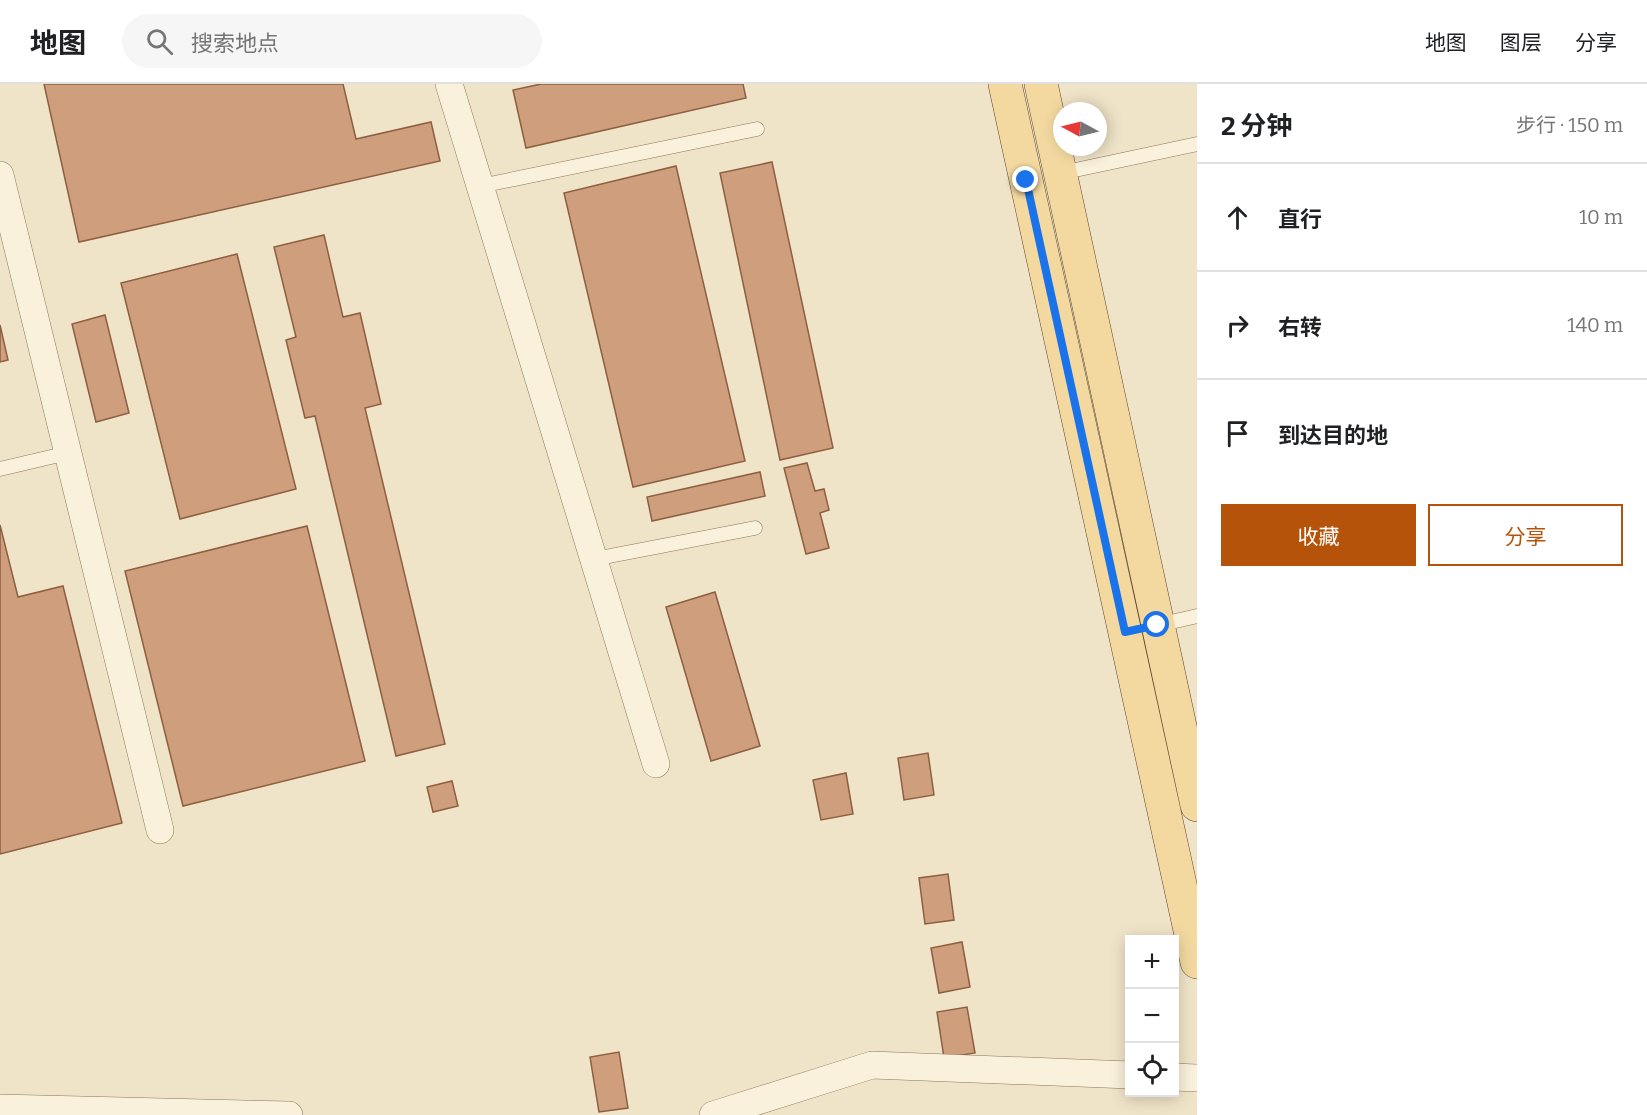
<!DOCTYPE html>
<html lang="zh">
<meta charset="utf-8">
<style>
body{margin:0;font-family:Bitter,"Noto Sans SC",serif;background:#f6f6f6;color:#202124}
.controls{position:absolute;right:18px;bottom:18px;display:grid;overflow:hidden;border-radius:0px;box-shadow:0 3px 15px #0003}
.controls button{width:54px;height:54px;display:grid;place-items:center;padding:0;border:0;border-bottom:2px solid #e0e0e0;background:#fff;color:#202124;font:30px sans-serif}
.compass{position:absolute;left:1053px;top:18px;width:54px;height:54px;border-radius:50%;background:#fff;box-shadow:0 3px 15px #0003;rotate:277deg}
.stop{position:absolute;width:18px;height:18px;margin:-14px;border:4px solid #1a73e8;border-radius:50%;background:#fff}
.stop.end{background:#1a73e8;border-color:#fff;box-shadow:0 2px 6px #0008}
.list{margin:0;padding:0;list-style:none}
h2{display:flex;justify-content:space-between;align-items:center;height:78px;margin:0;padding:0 24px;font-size:26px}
h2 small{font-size:20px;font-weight:400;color:#757577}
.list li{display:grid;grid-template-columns:39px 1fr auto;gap:18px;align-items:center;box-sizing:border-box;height:108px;padding:0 24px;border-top:2px solid #e0e0e0}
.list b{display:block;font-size:22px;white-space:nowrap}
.list em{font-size:20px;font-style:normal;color:#757577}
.actions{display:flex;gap:12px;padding:18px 24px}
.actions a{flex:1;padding:14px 0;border:2px solid #b45309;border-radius:0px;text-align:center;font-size:21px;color:#b45309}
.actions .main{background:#b45309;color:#fff}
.icon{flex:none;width:33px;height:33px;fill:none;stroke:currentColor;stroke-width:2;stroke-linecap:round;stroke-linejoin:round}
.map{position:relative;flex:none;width:1197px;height:1031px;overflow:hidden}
header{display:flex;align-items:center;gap:36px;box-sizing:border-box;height:84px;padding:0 30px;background:#fff;border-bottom:2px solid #e0e0e0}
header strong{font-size:28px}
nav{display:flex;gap:33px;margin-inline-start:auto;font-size:21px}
.search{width:420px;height:54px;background:#f6f6f6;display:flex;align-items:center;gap:15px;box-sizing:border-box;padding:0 21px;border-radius:33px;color:#757577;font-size:22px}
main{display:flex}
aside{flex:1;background:#fff}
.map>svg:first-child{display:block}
.building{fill:#cf9f7d;stroke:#8d5f41;stroke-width:1.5}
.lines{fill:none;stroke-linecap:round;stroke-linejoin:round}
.lane-casing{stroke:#8d765c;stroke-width:15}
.street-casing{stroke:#8d765c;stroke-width:28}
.primary-casing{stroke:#5b4430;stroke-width:34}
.lane{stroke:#faf1dc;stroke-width:14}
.street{stroke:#faf1dc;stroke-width:27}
.primary{stroke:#f3d9a0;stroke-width:33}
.route{stroke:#1a73e8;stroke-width:8}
</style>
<header>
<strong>地图</strong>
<div class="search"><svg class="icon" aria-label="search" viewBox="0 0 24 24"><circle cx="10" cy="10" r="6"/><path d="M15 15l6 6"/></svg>搜索地点</div>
<nav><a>地图</a><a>图层</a><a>分享</a></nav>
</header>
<main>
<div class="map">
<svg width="1197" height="1031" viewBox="0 0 1197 1031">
<rect width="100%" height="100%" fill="#f0e4c8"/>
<path class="building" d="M44 0H343L356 55 431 38 440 77 79 158Z
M541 0H743L746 14 526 64 513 6Z
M772 78 833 364 780 376 720 89Z
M676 82 745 377 633 403 564 109Z
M324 151 343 233 360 229 381 320 365 324 445 660 396 672 315 332 305 334 286 256 296 253 274 163Z
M237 170 296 405 180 435 121 199Z
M105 231 129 329 96 338 72 240Z
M0 241 8 276 0 278Z
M807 379 815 407 824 405 829 426 820 429 829 464 806 470 784 384Z
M760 388 765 412 652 437 647 413Z
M0 441 18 513 63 502 122 739 0 770Z
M307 442 365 677 183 722 125 487Z
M715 508 760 662 711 677 666 523Z
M928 669 934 711 904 716 898 674Z
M846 689 853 730 821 736 813 696Z
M452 697 458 722 433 728 427 703Z
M948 790 954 836 925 840 919 794Z
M962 858 970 903 939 909 931 864Z
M967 923 975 969 944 974 937 928Z
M619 968 628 1024 599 1028 590 973Z"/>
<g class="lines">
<defs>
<path id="lane" d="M1061 89 1197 60
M480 102 757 45
M0 385 68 369
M594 475 755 444
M1158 541 1197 532"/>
<path id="street" d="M449 0 656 680
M0 91 160 746
M1174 993 1197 994
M0 1024 289 1031
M713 1031 872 981 1130 991"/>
<path id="primary" d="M1005 0 1197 878
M1041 0 1197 721"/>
</defs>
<use href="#lane" class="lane-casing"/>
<use href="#street" class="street-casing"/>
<use href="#primary" class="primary-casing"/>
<use href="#lane" class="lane"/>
<use href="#street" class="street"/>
<use href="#primary" class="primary"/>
</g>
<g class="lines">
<path class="route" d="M1026 96 1125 548 1157 541"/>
</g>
</svg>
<div class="controls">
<button>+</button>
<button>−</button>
<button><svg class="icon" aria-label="locate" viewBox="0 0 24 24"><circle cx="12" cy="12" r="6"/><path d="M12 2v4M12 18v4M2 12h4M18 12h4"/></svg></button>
</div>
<svg class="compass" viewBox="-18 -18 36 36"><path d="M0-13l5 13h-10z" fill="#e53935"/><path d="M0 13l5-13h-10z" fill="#757577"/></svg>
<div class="stop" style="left:1157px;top:541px"></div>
<div class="stop end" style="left:1026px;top:96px"></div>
</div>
<aside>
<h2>2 分钟<small>步行 · 150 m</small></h2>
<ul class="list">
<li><svg class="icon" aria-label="ahead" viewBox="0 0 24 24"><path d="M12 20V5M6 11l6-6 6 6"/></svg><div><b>直行</b></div><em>10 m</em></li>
<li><svg class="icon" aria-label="right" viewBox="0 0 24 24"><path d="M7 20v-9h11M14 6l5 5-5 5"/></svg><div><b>右转</b></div><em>140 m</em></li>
<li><svg class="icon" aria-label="arrive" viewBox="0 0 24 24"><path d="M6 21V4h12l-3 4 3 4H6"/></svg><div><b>到达目的地</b></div></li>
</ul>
<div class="actions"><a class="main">收藏</a><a>分享</a></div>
</aside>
</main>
